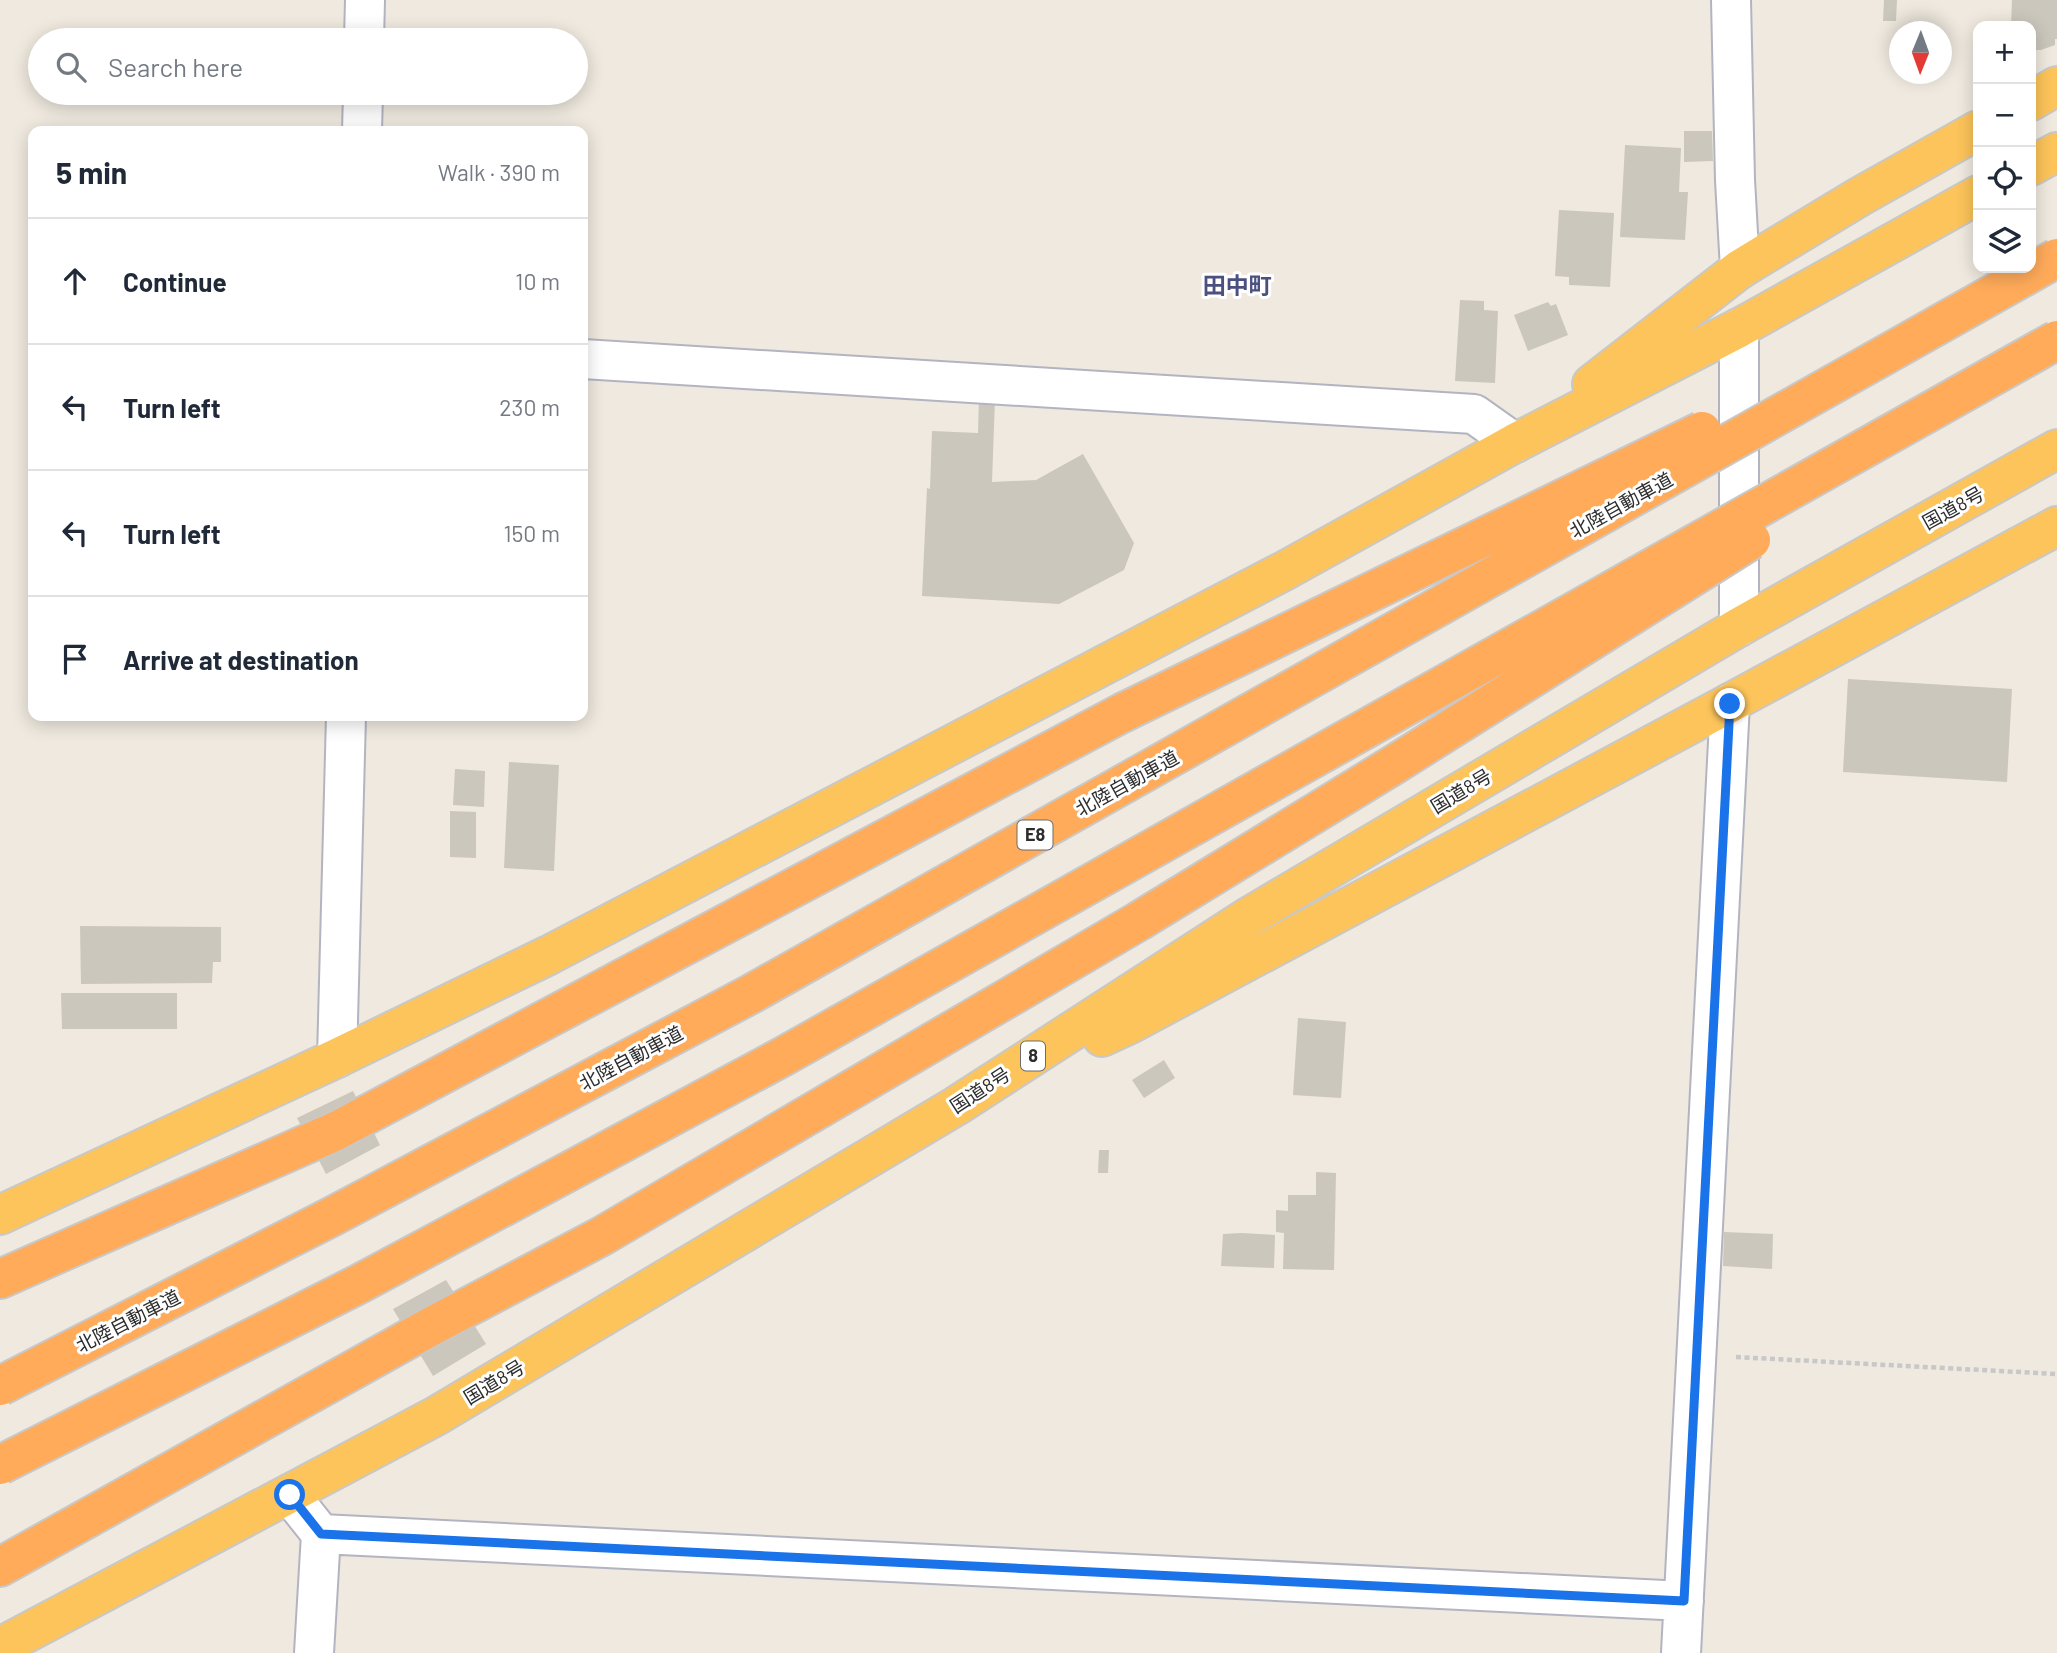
<!DOCTYPE html>
<meta charset="utf-8">
<style>
body{margin:0;font-family:Barlow,"Noto Sans JP",sans-serif;background:#f6f6f7;color:#1f2937}
.controls{position:absolute;right:21px;top:21px;display:grid;overflow:hidden;border-radius:14px;box-shadow:0 4px 18px #0003}
.controls button{width:63px;height:63px;display:grid;place-items:center;padding:0;border:0;border-bottom:2px solid #e0e1e3;background:#fff;color:#1f2937;font:35px sans-serif}
.compass{position:absolute;left:1889px;top:21px;width:63px;height:63px;border-radius:50%;background:#fff;box-shadow:0 4px 18px #0003;rotate:181deg}
.stop{position:absolute;width:21px;height:21px;margin:-16px;border:5px solid #1a73e8;border-radius:50%;background:#fff}
.stop.end{background:#1a73e8;border-color:#fff;box-shadow:0 2px 7px #0008}
.list{margin:0;padding:0;list-style:none}
h2{display:flex;justify-content:space-between;align-items:center;height:91px;margin:0;padding:0 28px;font-size:30px}
h2 small{font-size:23px;font-weight:400;color:#747a83}
.list li{display:grid;grid-template-columns:46px 1fr auto;gap:21px;align-items:center;box-sizing:border-box;height:126px;padding:0 28px;border-top:2px solid #e0e1e3}
.list b{display:block;font-size:26px;white-space:nowrap}
.list em{font-size:23px;font-style:normal;color:#747a83}
.icon{flex:none;width:38px;height:38px;fill:none;stroke:currentColor;stroke-width:2;stroke-linecap:round;stroke-linejoin:round}
.map{position:relative;flex:none;width:2057px;height:1653px;overflow:hidden}
.search{position:absolute;background:#fff;box-shadow:0 4px 18px #0003;left:28px;top:28px;width:560px;height:77px;display:flex;align-items:center;gap:18px;box-sizing:border-box;padding:0 24px;border-radius:38px;color:#747a83;font-size:26px}
.panel{position:absolute;background:#fff;box-shadow:0 4px 18px #0003;left:28px;top:126px;width:560px;height:595px;border-radius:14px}
.map>svg:first-child{display:block}
.building{fill:#cbc7bd}
.lines{fill:none;stroke-linecap:round;stroke-linejoin:round}
.minor-casing{stroke:#b3b4c1;stroke-width:42}
.trunk-casing{stroke:#c8c8c8;stroke-width:42}
.motorway-casing{stroke:#c8c8c8;stroke-width:42}
.path{stroke:#c8c8c8;stroke-width:4.5;stroke-dasharray:5 3.5;stroke-linecap:butt}
.minor{stroke:#fff;stroke-width:38}
.trunk{stroke:#fcc45a;stroke-width:38}
.motorway{stroke:#ffab5a;stroke-width:38}
.motorway-bridge-casing{stroke:#c8c8c8;stroke-width:42;stroke-linecap:butt}
.motorway-bridge{stroke:#ffab5a;stroke-width:38}
.route{stroke:#1a73e8;stroke-width:9}
.labels{text-anchor:middle;stroke-width:6;stroke-linejoin:round;paint-order:stroke}
.shield{fill:#fff;stroke:#6c6c6c;stroke-width:2}
.shield-label{font-size:18px;font-weight:bold;fill:#2d2d2d}
.street-label{font-size:19px;fill:#2d2d2d;stroke:#fff}
.quarter-label{font-size:23px;font-weight:bold;fill:#4a5181;stroke:#fff}
</style>
<div class="map">
<svg width="2057" height="1653" viewBox="0 0 2057 1653">
<rect width="100%" height="100%" fill="#efe9df"/>
<path class="building" d="M1884 0H1897L1896 21H1883Z
M2012 0H2057V39H2055V45L2041 50H2031V26H2011Z
M1684 131H1712L1713 161 1684 162Z
M1625 145 1681 148 1679 192H1688L1685 240 1620 237Z
M1559 210 1614 213 1610 287 1569 285V277L1555 276Z
M1460 300 1484 301V310L1498 311 1495 383 1455 381Z
M1548 302 1551 306 1556 304 1568 335 1528 351 1514 315Z
M979 398H995L992 482 1036 480 1083 454 1134 543 1124 570 1059 604 922 596 927 488 930 489 932 431 978 433Z
M1848 679 2012 689 2007 782 1843 772Z
M509 762 559 765 554 871 504 868Z
M455 769 485 771 484 807 453 805Z
M450 811 476 812V858L450 857Z
M80 926 221 927V962H213L212 983 81 984Z
M61 993H177V1029H62Z
M1298 1018 1346 1022 1341 1098 1293 1095Z
M1164 1060 1175 1078 1144 1098 1132 1080Z
M353 1091 380 1145 326 1174 297 1118Z
M1099 1150H1109L1108 1173H1098Z
M1316 1172 1336 1173 1334 1270 1283 1269 1284 1233 1276 1232V1210L1288 1211V1195H1316Z
M1724 1232 1773 1234 1772 1269 1723 1266Z
M1241 1233 1275 1235 1274 1268 1221 1266 1223 1234Z
M446 1280 486 1344 433 1376 393 1309Z"/>
<g class="lines">
<defs>
<path id="minor" d="M1731 0 1735 180 1740 269
M364 40 365 0
M362 131 363 93
M583 359 1474 414 1515 443
M1739 627V328
M337 1058 346 716
M290 1495 321 1534 314 1653
M321 1534 1684 1601
M1681 1653 1730 703"/>
<path id="trunk" d="M2031 101 2057 86
M2031 166 2057 152
M1592 384 1740 269 1859 197 1978 130
M1102 1037 1130 1024 1730 703 2057 526
M0 1215 337 1058 549 955 1284 571 1515 443 1739 328 1978 195
M0 1647 436 1416 956 1106 1250 916 1739 627 2057 449"/>
<path id="motorway" d="M0 1279 336 1131 1122 713
M0 1567 430 1327 602 1236 1139 921"/>
</defs>
<use href="#minor" class="minor-casing"/>
<use href="#trunk" class="trunk-casing"/>
<use href="#motorway" class="motorway-casing"/>
<path class="path" d="M1736 1357 2057 1374"/>
<use href="#minor" class="minor"/>
<use href="#trunk" class="trunk"/>
<use href="#motorway" class="motorway"/>
<defs>
<path id="motorway-bridge" d="M1122 713 1702 431
M1139 921 1395 764 1751 540
M0 1386 333 1216 751 994 2057 258
M0 1465 359 1284 784 1056 2057 340"/>
</defs>
<use href="#motorway-bridge" class="motorway-bridge-casing"/>
<use href="#motorway-bridge" class="motorway-bridge"/>
</g>
<g class="lines">
<path class="route" d="M290 1495 321 1534 1684 1601 1730 704"/>
</g>
<g class="labels">
<g class="shield">
<rect x="1017.5" y="820.5" width="35" height="29" rx="5"/>
<rect x="1021" y="1041.5" width="24" height="29" rx="5"/>
</g>
<g class="shield-label">
<text x="1035" y="841">E8</text>
<text x="1033" y="1062">8</text>
</g>
<g class="street-label">
<text transform="translate(1621 505) rotate(-29)" y="7">北陸自動車道</text>
<text transform="translate(1953 508) rotate(-29)" y="7">国道8号</text>
<text transform="translate(1127 783) rotate(-29)" y="7">北陸自動車道</text>
<text transform="translate(1461 791) rotate(-31)" y="7">国道8号</text>
<text transform="translate(631 1058) rotate(-28)" y="7">北陸自動車道</text>
<text transform="translate(980 1090) rotate(-33)" y="7">国道8号</text>
<text transform="translate(128 1321) rotate(-27)" y="7">北陸自動車道</text>
<text transform="translate(494 1382) rotate(-31)" y="7">国道8号</text>
</g>
<g class="quarter-label">
<text x="1237" y="294">田中町</text>
</g>
</g>
</svg>
<div class="controls">
<button>+</button>
<button>−</button>
<button><svg class="icon" aria-label="locate" viewBox="0 0 24 24"><circle cx="12" cy="12" r="6"/><path d="M12 2v4M12 18v4M2 12h4M18 12h4"/></svg></button>
<button><svg class="icon" aria-label="layers" viewBox="0 0 24 24"><path d="M12 4l9 5-9 5-9-5zM3 14l9 5 9-5"/></svg></button>
</div>
<svg class="compass" viewBox="-18 -18 36 36"><path d="M0-13l5 13h-10z" fill="#e53935"/><path d="M0 13l5-13h-10z" fill="#747a83"/></svg>
<div class="stop" style="left:290px;top:1495px"></div>
<div class="stop end" style="left:1730px;top:704px"></div>
<div class="search"><svg class="icon" aria-label="search" viewBox="0 0 24 24"><circle cx="10" cy="10" r="6"/><path d="M15 15l6 6"/></svg>Search here</div>
<section class="panel">
<h2>5 min<small>Walk · 390 m</small></h2>
<ul class="list">
<li><svg class="icon" aria-label="ahead" viewBox="0 0 24 24"><path d="M12 20V5M6 11l6-6 6 6"/></svg><div><b>Continue</b></div><em>10 m</em></li>
<li><svg class="icon" aria-label="left" viewBox="0 0 24 24"><path d="M17 20v-9H6M10 6l-5 5 5 5"/></svg><div><b>Turn left</b></div><em>230 m</em></li>
<li><svg class="icon" aria-label="left" viewBox="0 0 24 24"><path d="M17 20v-9H6M10 6l-5 5 5 5"/></svg><div><b>Turn left</b></div><em>150 m</em></li>
<li><svg class="icon" aria-label="arrive" viewBox="0 0 24 24"><path d="M6 21V4h12l-3 4 3 4H6"/></svg><div><b>Arrive at destination</b></div></li>
</ul>
</section>
</div>
